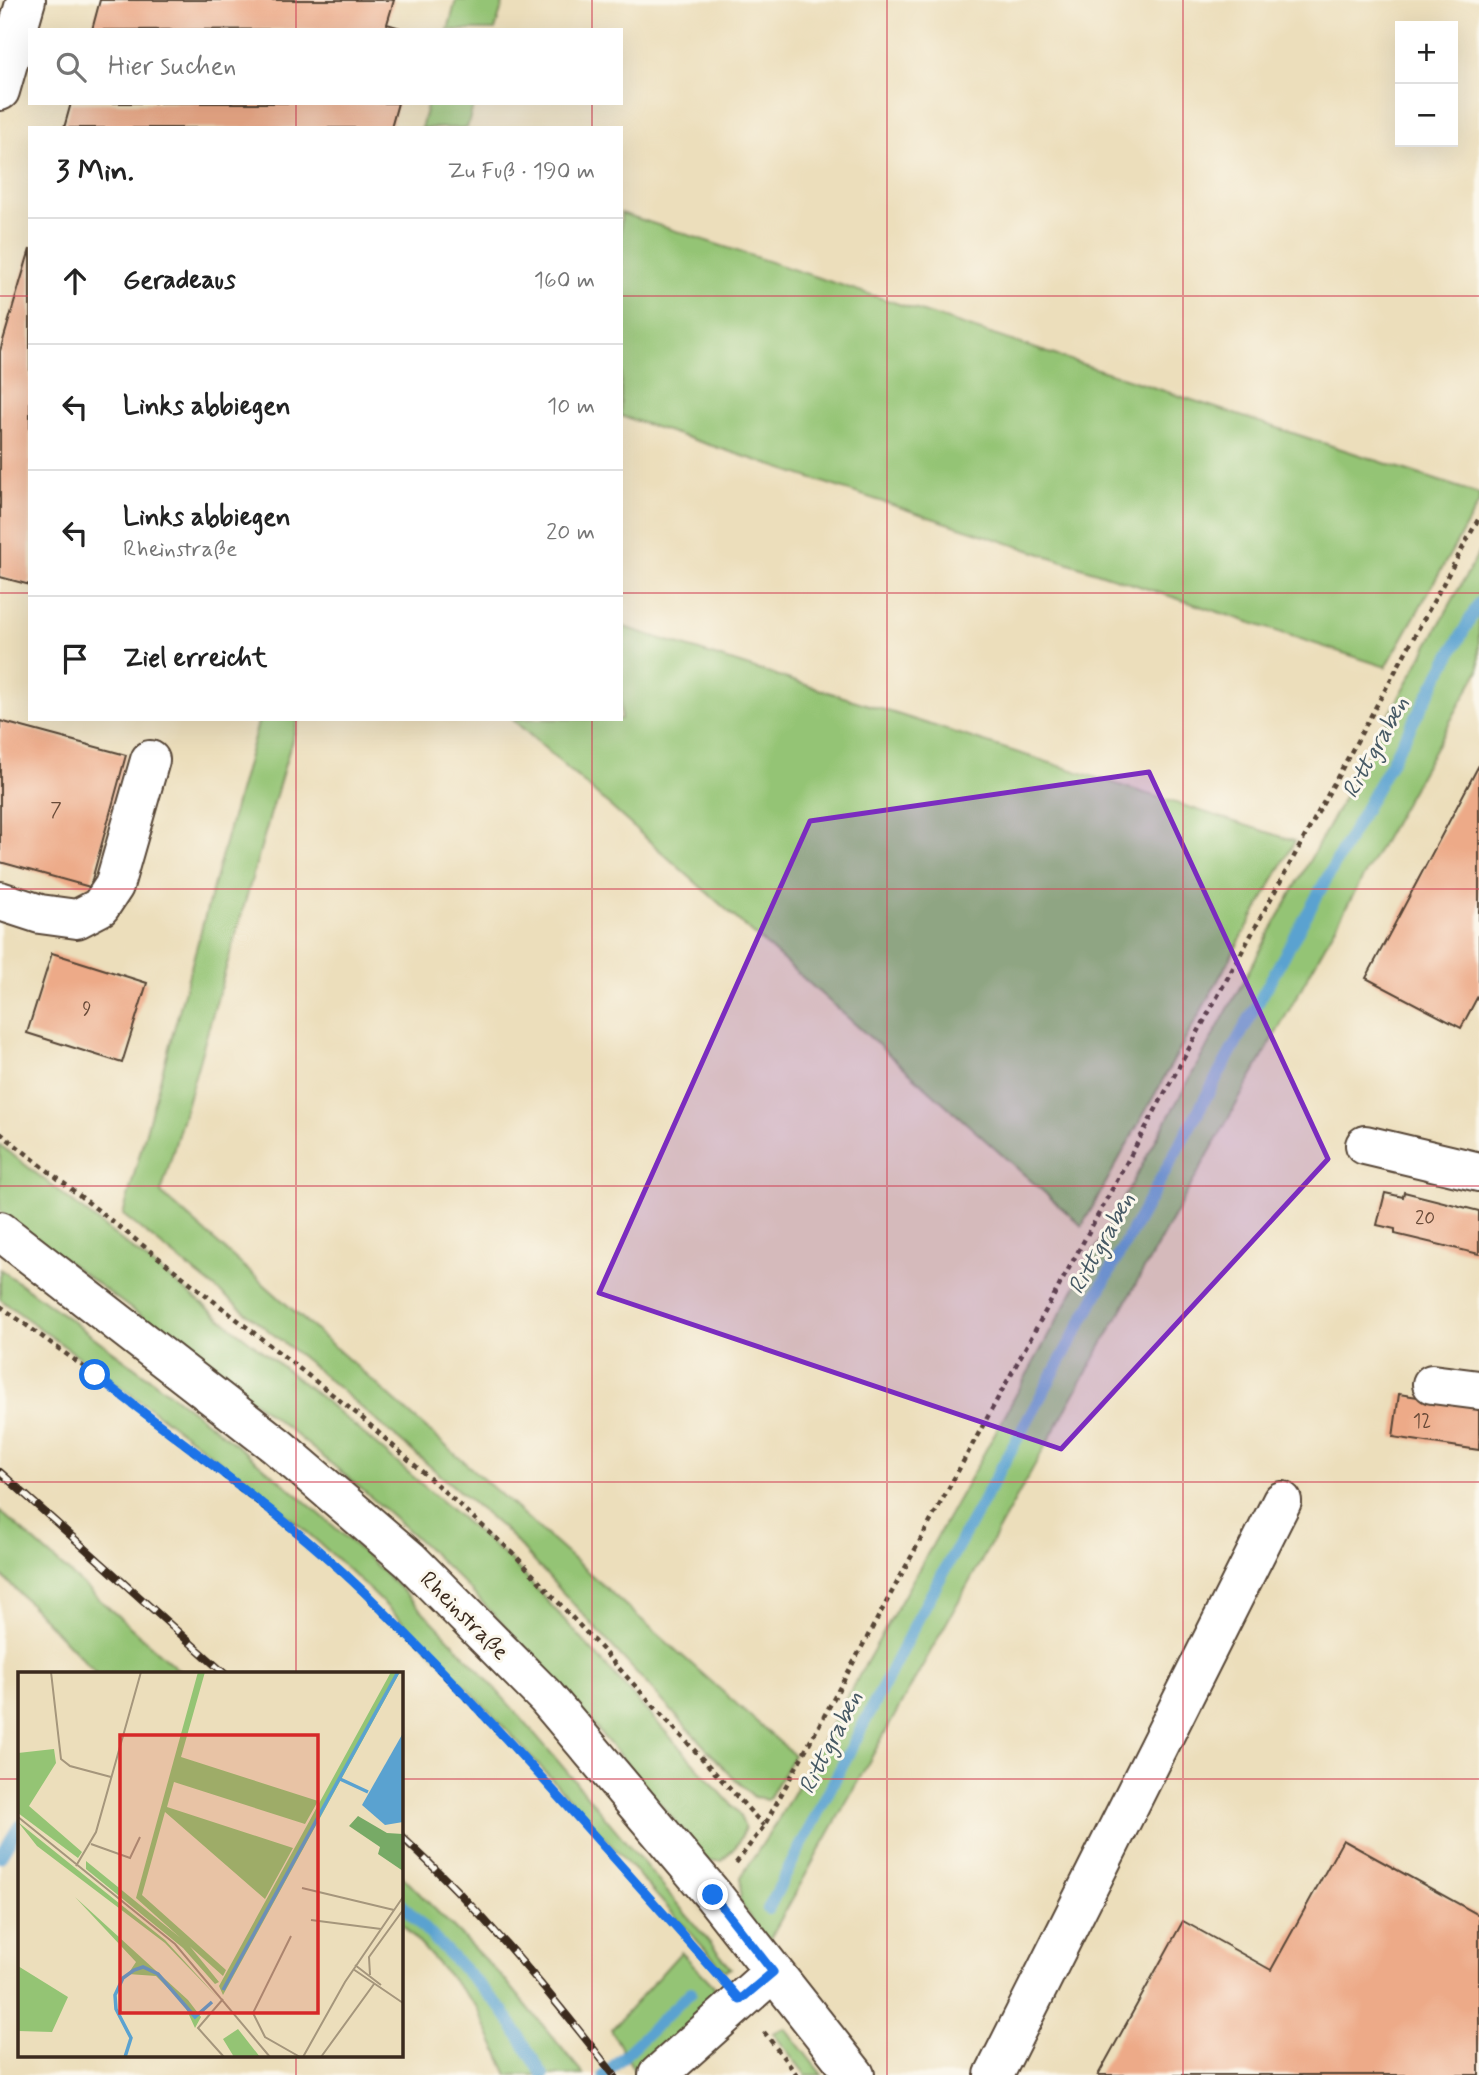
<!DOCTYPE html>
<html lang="de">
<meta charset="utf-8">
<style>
body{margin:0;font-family:Mynerve,sans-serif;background:#f6f6f6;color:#222}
.controls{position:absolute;right:21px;top:21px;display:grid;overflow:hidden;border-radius:0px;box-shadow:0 7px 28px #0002}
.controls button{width:63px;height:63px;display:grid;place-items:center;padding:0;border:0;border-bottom:2px solid #e0e0e0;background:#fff;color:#222;font:35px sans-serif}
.stop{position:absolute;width:21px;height:21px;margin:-16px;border:5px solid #1a73e8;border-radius:50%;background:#fff}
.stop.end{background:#1a73e8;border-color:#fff;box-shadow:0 2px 7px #0008}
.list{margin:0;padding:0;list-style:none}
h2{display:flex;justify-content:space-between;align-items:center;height:91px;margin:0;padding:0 28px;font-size:30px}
h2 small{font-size:23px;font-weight:400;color:#767676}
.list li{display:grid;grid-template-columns:46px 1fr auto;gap:21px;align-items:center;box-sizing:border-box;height:126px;padding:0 28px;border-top:2px solid #e0e0e0}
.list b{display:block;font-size:26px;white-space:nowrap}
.list p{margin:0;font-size:23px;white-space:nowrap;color:#767676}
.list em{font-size:23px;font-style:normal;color:#767676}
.icon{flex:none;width:38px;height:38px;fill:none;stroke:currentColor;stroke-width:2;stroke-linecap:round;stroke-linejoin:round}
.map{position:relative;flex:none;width:1479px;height:2075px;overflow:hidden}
.search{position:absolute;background:#fff;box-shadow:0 7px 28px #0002;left:28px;top:28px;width:595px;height:77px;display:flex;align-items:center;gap:18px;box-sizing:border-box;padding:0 24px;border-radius:0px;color:#767676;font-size:26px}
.panel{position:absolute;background:#fff;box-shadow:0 7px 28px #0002;left:28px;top:126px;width:595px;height:595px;border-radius:0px}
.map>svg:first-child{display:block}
.green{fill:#94c474;stroke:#687749;stroke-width:2}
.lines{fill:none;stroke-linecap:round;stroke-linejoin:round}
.stream{stroke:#5aa2d0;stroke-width:12}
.building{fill:#edaa88}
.minor-casing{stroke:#564536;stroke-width:42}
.path{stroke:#564536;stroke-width:4.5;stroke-dasharray:5 5;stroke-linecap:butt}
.minor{stroke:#fff;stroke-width:38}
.rail-casing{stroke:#3b2a1e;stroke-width:8}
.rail{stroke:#fbf7ec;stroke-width:5;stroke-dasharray:16;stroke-linecap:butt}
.route{stroke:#1a73e8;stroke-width:9}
.marked{fill:#7b2cbf;fill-opacity:0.2;stroke:#7b2cbf;stroke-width:5;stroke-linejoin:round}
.grid{fill:none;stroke:#d1495b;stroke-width:2;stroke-opacity:0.55}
.labels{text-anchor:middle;stroke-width:6;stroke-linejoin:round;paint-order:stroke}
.number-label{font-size:19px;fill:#684a38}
.street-label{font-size:23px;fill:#3b2a1e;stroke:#fbf7ec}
.water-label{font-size:24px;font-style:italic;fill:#475a65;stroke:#fbf7ec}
.inset-river{fill:none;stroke:#5aa2d0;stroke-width:3.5}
.inset-road{fill:none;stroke:#a5967c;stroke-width:2}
.view{fill:#d62828;fill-opacity:0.15;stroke:#d62828;stroke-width:3.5}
.inset-edge{fill:none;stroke:#3b2a1e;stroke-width:3.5}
</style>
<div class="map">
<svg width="1479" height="2075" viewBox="0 0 1479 2075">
<rect width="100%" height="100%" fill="#fbf7ec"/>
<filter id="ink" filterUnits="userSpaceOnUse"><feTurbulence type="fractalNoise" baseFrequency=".0143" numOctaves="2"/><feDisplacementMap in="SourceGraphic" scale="14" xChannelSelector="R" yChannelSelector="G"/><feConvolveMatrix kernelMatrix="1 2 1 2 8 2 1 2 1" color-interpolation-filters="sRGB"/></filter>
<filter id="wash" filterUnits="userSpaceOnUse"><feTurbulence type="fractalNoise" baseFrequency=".00686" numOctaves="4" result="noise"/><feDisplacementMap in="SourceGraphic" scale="28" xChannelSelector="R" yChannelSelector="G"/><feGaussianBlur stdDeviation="1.57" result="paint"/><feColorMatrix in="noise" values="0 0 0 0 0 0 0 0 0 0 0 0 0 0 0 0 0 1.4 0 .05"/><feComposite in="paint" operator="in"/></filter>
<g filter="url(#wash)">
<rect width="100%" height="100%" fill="#ecdebb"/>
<path class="green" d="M456 0H504L495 30H448Z
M428 103H474L467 128H421Z
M621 213 1479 494V503L1386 667 621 416Z
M1479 552V670L767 1944 740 1902 741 1877 778 1820 979 1462Z
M621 626 1295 841 1082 1226 512 719H621Z
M259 719H298L161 1193 794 1755 768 1800 754 1797 727 1771 508 1533 308 1362 123 1215Z
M0 1145 322 1398 513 1563 738 1812 745 1828 738 1844 722 1861H708C631 1769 555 1676 470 1590 333 1450 156 1330 0 1211Z
M0 1269C116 1353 232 1436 339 1531 483 1659 606 1821 731 1968L725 1971C598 1832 474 1686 336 1558 232 1463 113 1383 0 1299Z
M0 1511 183 1674H97L0 1573Z
M401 1875 507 1982 584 2075H508L477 2007 401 1923Z
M681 1952 714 1986V1998L644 2075H637L611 2030Z
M785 2028 822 2075H806L773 2033Z"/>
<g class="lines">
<path class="stream" d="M0 1857 19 1826
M401 1904 503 2010 543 2075
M768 1909 922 1611 1479 603
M604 2075 691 1992"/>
</g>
<g id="blocks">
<path class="building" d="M100 0H394L387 24 404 29 92 30Z
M71 103H398L391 128H64Z
M30 249V585L0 577V351Z
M0 721 126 755 90 887 0 862Z
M1479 765V994L1461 1028 1366 978Z
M52 953 147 983 122 1063 27 1033Z
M1404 1192 1479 1211V1254L1395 1234V1229L1377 1225 1385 1193 1403 1197Z
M1399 1394 1479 1407V1450L1393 1437Z
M1343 1840 1479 1915V2075H1098L1183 1921 1271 1970Z"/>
</g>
</g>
<g filter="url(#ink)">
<use href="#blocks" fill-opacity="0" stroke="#564536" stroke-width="2"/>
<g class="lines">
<defs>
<path id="minor" d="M0 91 26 0
M0 901 40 914 77 919 100 907 114 886 150 760
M1365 1145 1479 1172
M0 1231 277 1446 410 1560 546 1697 713 1895 855 2075
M1432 1384 1479 1390
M658 2075 773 1972
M994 2075 1282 1501"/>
</defs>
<use href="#minor" class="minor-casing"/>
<path class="path" d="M0 1133 361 1417 513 1553 764 1826
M0 1306 95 1375 313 1546 362 1591 544 1780 717 1973
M736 1863 764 1826 1479 518
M764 2032 797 2075"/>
<use href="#minor" class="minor"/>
<defs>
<path id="rail" d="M0 1472 225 1674
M401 1836C480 1909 548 1990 614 2075"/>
</defs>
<use href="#rail" class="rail-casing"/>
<use href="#rail" class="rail"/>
</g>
</g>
<g class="lines" filter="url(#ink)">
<path class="route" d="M95 1375C184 1445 281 1512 363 1591 495 1721 617 1861 740 2000L773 1972 713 1895"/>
</g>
<path class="marked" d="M1149 772 1328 1159 1061 1449 599 1293 810 821Z"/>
<path class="grid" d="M296 0V30M592 0V30M887 0V2075M1183 0V2075M296 103V128M592 103V128M0 296H30M621 296H1479M0 593H30M621 593H1479M296 719V1674M592 719V2075M0 889H1479M0 1186H1479M0 1482H1479M0 1779H19M401 1779H1479M296 2056V2075"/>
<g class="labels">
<g class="number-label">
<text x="56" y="816">7</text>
<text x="87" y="1015">9</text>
<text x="1425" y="1224">20</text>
<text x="1422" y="1427">12</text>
</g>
<g class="street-label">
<text transform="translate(465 1615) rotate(45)" y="8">Rheinstraße</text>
</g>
<g class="water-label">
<text transform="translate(1375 747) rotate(-61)" y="8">Rittgraben</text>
<text transform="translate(1101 1243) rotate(-61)" y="8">Rittgraben</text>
<text transform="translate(830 1742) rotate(-63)" y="8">Rittgraben</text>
</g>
</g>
<g transform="translate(18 1672)">
<rect width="385" height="385" fill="#ecdebb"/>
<path d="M180 0H187L163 85 300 129 287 152 156 110 149 135 275 176 247 227 147 140 124 223 208 298 205 304 118 226ZM373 0H382L205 323 201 314ZM36 77 38 91 11 134 64 180 60 186 0 141V81ZM0 150 147 268 200 326 147 271 19 174ZM68 189 170 272 201 310 197 312 165 276 68 197ZM57 225 170 328 183 345 177 356 166 332 138 304 110 302 118 290ZM0 294 50 325 34 360 0 359ZM220 357 242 385H216L205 367Z" fill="#94c474"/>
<path d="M340 144 369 161 385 162V199L360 182 362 175 331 154Z" fill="#7a6"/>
<path d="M385 61V150L367 153 344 133Z" fill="#5aa2d0"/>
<path class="inset-river" d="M322 107 350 120M205 318 380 0M107 385 113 366 98 337 97 323 105 306 116 298 125 295 140 302 177 345 194 330"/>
<path class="inset-road" d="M33 0 43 87 52 94 93 105M0 145 157 272 252 385M73 172 112 186 122 165M58 194 78 160 123 0M284 216 376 238M293 248 363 257M273 264 235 341 247 365 282 385M337 293 363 313M335 297 385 331M352 303 351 285 385 238M205 327 180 356 206 385M285 385 327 310 385 225M303 385 356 312"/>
<path class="view" d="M102 63H300V341H102Z"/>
<rect width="385" height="385" class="inset-edge"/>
</g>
</svg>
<div class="controls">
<button>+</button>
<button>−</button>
</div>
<div class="stop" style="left:95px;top:1375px"></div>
<div class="stop end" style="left:713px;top:1895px"></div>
<div class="search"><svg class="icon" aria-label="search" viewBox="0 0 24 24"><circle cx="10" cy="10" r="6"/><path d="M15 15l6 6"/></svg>Hier suchen</div>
<section class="panel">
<h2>3 Min.<small>Zu Fuß · 190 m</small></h2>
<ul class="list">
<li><svg class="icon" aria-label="ahead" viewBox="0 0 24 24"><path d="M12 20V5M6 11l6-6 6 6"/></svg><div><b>Geradeaus</b></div><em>160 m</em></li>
<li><svg class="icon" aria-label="left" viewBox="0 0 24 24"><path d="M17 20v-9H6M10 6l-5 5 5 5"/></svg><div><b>Links abbiegen</b></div><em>10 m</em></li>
<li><svg class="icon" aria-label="left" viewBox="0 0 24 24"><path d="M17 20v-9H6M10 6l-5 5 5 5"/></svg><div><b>Links abbiegen</b><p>Rheinstraße</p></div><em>20 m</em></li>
<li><svg class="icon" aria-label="arrive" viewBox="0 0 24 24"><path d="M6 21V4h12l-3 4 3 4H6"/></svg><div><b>Ziel erreicht</b></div></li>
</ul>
</section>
</div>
